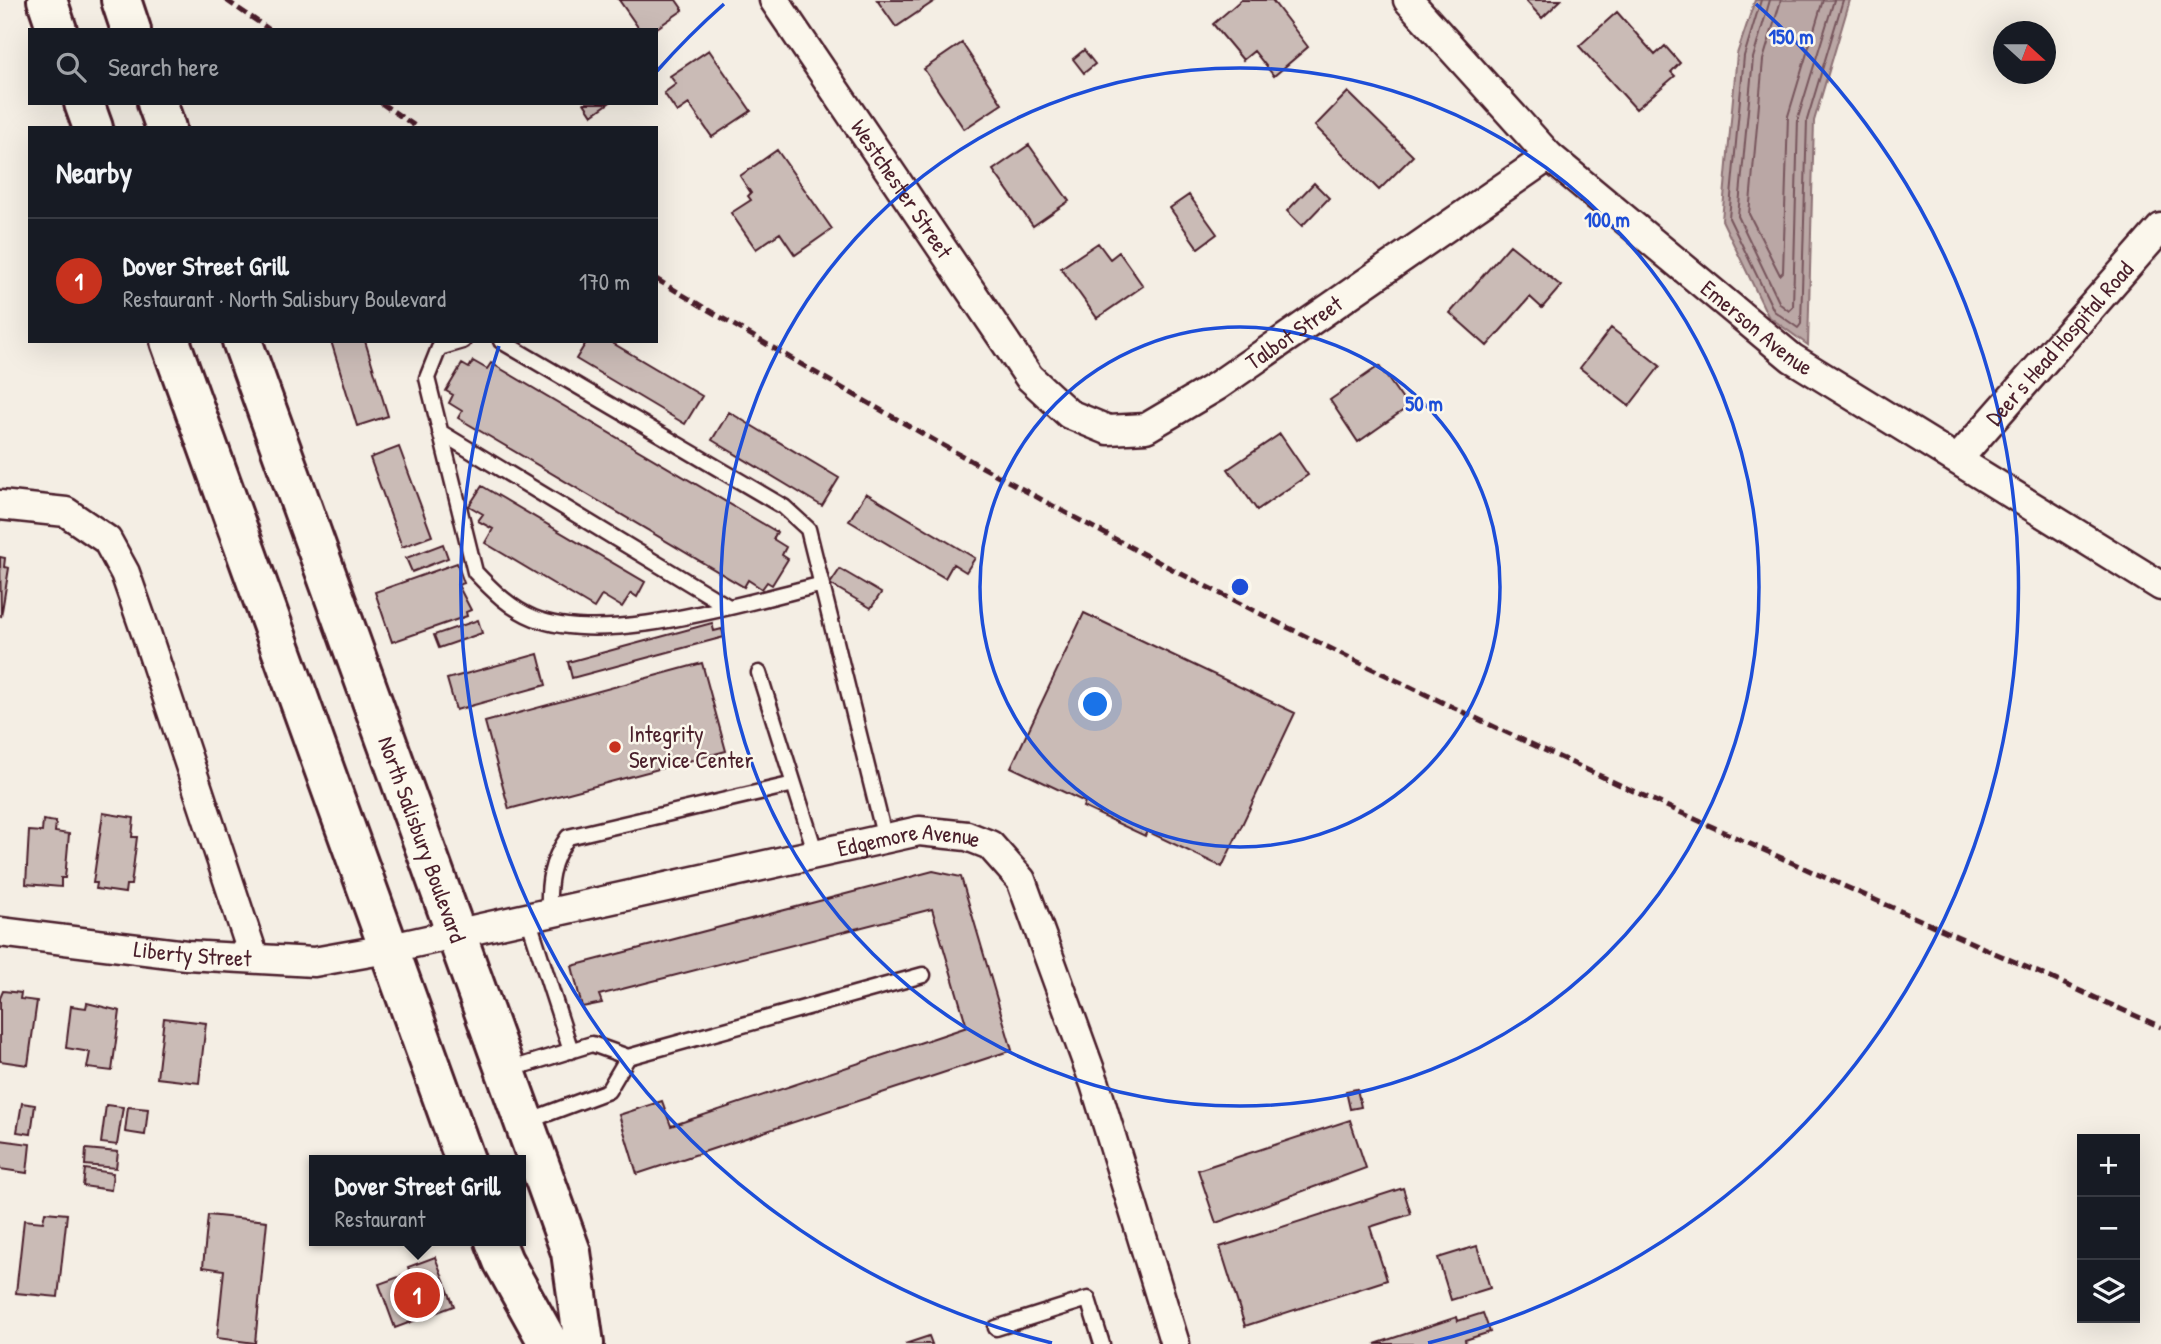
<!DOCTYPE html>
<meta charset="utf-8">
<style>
body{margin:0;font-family:"Patrick Hand",sans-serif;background:#242831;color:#f1f3f6}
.controls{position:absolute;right:21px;bottom:21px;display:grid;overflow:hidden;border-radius:0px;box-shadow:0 7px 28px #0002}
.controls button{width:63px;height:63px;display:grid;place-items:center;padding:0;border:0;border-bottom:2px solid #363941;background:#171b24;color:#f1f3f6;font:35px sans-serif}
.compass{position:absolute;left:1993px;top:21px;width:63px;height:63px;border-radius:50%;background:#171b24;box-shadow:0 7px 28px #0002;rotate:111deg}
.you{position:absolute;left:1096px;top:705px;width:24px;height:24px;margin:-18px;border:5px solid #fff;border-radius:50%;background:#1a73e8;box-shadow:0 0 0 10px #1a73e833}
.badge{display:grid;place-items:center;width:46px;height:46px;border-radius:50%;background:#c8321e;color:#fff;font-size:23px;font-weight:700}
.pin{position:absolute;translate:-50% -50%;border:4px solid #fff;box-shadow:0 2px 7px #0006}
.popup{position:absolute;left:309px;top:1155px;width:217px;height:91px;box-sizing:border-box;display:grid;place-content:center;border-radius:0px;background:#171b24;filter:drop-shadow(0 2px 5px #0005);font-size:23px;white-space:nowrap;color:#9ea1a6}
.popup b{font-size:26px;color:#f1f3f6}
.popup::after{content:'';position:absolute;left:50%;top:100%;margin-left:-14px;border:14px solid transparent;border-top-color:#171b24}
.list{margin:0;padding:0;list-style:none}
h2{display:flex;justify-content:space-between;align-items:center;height:91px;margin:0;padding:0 28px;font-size:30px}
h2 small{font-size:23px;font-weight:400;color:#9ea1a6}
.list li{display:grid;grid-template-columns:46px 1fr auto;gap:21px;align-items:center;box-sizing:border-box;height:126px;padding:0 28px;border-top:2px solid #363941}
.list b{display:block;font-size:26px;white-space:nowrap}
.list p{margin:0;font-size:23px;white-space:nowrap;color:#9ea1a6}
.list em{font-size:23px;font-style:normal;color:#9ea1a6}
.icon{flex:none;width:38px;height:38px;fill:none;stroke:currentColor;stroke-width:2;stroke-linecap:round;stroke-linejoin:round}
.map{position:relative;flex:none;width:2161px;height:1344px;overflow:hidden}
.search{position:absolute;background:#171b24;box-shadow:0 7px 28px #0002;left:28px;top:28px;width:630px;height:77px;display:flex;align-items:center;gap:18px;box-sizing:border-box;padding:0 24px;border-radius:0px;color:#9ea1a6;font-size:26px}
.panel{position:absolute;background:#171b24;box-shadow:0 7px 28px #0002;left:28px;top:126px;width:630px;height:217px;border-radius:0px}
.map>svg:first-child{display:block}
.water{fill:#baa7a5;stroke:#8d7174;stroke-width:2}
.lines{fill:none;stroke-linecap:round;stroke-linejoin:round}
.shore{stroke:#77555c;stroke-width:2}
.building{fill:#cabbb6;stroke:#4a1f2b;stroke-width:2}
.service-casing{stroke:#4a1f2b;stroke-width:19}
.minor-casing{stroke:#4a1f2b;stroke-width:33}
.primary-casing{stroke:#4a1f2b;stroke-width:44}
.service{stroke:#fbf7ec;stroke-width:14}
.minor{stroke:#fbf7ec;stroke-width:28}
.primary{stroke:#fbf7ec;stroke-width:38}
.rail{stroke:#4a1f2b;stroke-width:5;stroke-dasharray:10 5;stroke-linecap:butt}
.ring{fill:none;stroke:#1d4ed8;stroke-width:3.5}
.poi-dot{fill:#c8321e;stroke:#fbf7ec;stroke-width:2.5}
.labels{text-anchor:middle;stroke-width:5;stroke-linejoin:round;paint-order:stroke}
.street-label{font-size:23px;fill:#4a1f2b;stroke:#fbf7ec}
.poi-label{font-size:23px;fill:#4a1f2b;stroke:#fbf7ec;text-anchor:start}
.centre{fill:#1d4ed8;stroke:#fbf7ec;stroke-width:3.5}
.ring-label{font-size:21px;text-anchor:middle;font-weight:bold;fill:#1d4ed8;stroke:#fbf7ec;stroke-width:5;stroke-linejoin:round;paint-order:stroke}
</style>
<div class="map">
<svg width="2161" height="1344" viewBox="0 0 2161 1344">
<rect width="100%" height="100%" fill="#f4eee4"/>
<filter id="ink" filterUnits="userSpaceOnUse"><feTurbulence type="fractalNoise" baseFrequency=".0143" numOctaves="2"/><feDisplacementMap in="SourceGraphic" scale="14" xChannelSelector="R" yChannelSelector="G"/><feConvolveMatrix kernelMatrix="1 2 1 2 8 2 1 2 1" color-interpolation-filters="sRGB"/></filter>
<g filter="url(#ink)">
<path class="water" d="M1755 0H1850L1814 121 1808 345 1768 316 1722 220 1737 54Z"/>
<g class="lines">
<path class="shore" d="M1761 0 1744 56 1729 218 1774 311 1798 328 1801 324 1807 120 1843 0
M1770 0 1753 58 1738 216 1780 304 1789 311 1793 307 1798 118 1834 0
M1781 0 1763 60 1749 214 1780 275 1783 272 1788 116 1823 0"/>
</g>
<path class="building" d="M619 0H676L683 10 654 30H640Z
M877 0H936L896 27Z
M1241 0H1272L1308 47 1274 76 1254 51 1243 60 1213 24Z
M1525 0H1561L1542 18Z
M1617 12 1655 55 1665 46 1680 63 1671 72 1675 76 1636 109 1579 46Z
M962 43 1002 104 964 129 924 69Z
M709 50 751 111 712 137 689 104 677 112 664 93 676 84 670 76Z
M1084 50 1095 64 1084 73 1073 59Z
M1348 92 1413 156 1379 190 1315 126Z
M584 103H609L592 115Z
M1029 145 1069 201 1033 226 993 170Z
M777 150 832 229 795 255 780 233 756 249 731 213 751 200 748 196 751 193 740 176Z
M1314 183 1329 198 1302 226 1287 211Z
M1189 195 1217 234 1198 248 1170 208Z
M1098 243 1110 259 1119 252 1143 286 1097 318 1061 268Z
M1510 245 1561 286 1542 308 1530 297 1487 346 1450 313Z
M1611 328 1660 366 1629 406 1580 368Z
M331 341H365L388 416 357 426Z
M587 341H609L702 396 685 424 576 359Z
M473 361 487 369 491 363 777 532 773 539 786 547 782 555 788 559 772 585 767 582 762 589 748 580 744 587 458 418 462 411 449 403 453 395 446 391 462 364 469 368Z
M1379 366 1408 407 1358 442 1330 400Z
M729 412 839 478 822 506 712 440Z
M1280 434 1308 475 1257 510 1228 469Z
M399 447 432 536 402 547 370 458Z
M482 486 645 582 637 597 631 593 622 607 602 595 594 608 485 543 493 529 478 521 483 514 469 506Z
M866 493 975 558 966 572 953 564 945 578 849 521Z
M443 544 448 558 412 572 406 558Z
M0 557 5 558 4 567 9 568 1 617Z
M457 563 464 583 458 585 471 610 466 612 467 616 392 642 375 592Z
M840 569 881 593 871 608 830 584Z
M1084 613 1295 713 1222 867 1147 831 1145 836 1083 807 1085 802 1011 767Z
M478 620 482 633 439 648 434 635Z
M712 623 714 631 722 629 724 637 572 678 568 662Z
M538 654 546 685 456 710 447 679Z
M702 663 726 751 509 809 485 722Z
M103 813 134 818 132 837H137L131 885H126L125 893 96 889 97 883H93Z
M43 820 56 822 55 832 69 834 65 878H61V887L26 884 29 831 42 832Z
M933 871 961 877 1012 1050 637 1174 619 1115 662 1101 671 1126 967 1027 932 909 599 995 602 1003 582 1007 572 966Z
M3 991 21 993 20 999 37 1001 28 1065 0 1061V998Z
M87 1003 120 1011 112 1071 87 1068 90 1052 66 1048 71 1006 86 1008Z
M164 1018 206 1023 199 1083 157 1078Z
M1357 1089 1361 1107 1350 1109 1346 1091Z
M22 1103 35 1105 31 1134 17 1132Z
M106 1105 123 1107 117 1145 101 1143Z
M128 1107 148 1109 145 1135 125 1132Z
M1350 1120 1366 1168 1216 1223 1198 1170Z
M0 1140 30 1144 27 1173 0 1169Z
M86 1149 118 1152 116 1168 85 1165Z
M85 1169 113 1173 111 1190 83 1186Z
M1403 1188 1411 1214 1370 1227 1387 1280 1245 1326 1220 1247Z
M45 1212 67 1214 58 1297 16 1293 24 1220 43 1222Z
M208 1215 267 1221 255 1343 217 1338 224 1270 203 1267Z
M1477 1246 1490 1288 1451 1300 1438 1258Z
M435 1257 454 1306 395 1328 379 1284 410 1273 408 1267Z
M1483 1313 1490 1332 1465 1340 1466 1344H1375L1457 1317 1458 1321Z
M929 1336 932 1344H905Z"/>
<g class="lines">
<defs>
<path id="service" d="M463 341 439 348 427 378 475 572C492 590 511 609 534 618 607 647 744 602 820 585
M501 341 784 507 808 529 885 839
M440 432 727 606
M759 673 816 854
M549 913C548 883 550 862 568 837L794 784
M528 918 571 1051
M508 1070 592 1044 628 1057 923 975
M525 1122 608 1091 628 1057
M996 1328 1088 1299 1102 1344"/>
<g id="minor">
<path id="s1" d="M774 0 1029 377 1069 414 1108 430 1146 428 1217 386 1549 156"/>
<path id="s2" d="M1408 0 1549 156 1792 358 2161 586"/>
<path id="s3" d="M1958 459 2161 228"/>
<path d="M0 505 66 512 107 540 125 573 146 633 254 958"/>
<path id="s4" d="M0 932 186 955 314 962 387 949 919 831 967 836 990 845 1021 880 1095 1084 1175 1344"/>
</g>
<g id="primary">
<path d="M47 0 57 30"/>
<path d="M121 0 131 30"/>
<path d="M84 103 93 128"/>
<path d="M157 103 166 128"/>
<path d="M170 341 465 1160"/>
<path id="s5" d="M242 341 571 1252 584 1344"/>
<path d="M495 1241 503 1261 549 1344"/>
</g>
</defs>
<use href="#service" class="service-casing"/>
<use href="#minor" class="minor-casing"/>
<use href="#primary" class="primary-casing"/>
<use href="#service" class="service"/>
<use href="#minor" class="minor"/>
<use href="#primary" class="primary"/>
<path class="rail" d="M226 0 270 30
M381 103 418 128
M656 279C826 380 997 478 1172 569 1495 735 1830 879 2161 1027"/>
</g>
</g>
<g class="ring">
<circle cx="1240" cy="587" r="260"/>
<circle cx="1240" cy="587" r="519"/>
<path d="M1052 1343A779 779 0 0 1 499 346M657 71A779 779 0 0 1 724 4M1756 4A779 779 0 0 1 1428 1343"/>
</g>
<circle class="poi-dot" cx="615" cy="747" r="7"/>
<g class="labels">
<g class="street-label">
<text dy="8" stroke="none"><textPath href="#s1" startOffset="228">Westchester Street</textPath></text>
<text dy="8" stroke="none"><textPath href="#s2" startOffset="480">Emerson Avenue</textPath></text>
<text dy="8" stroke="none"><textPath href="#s1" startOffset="766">Talbot Street</textPath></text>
<text dy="8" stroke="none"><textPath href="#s3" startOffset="154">Deer's Head Hospital Road</textPath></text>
<text dy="8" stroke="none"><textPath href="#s5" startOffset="530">North Salisbury Boulevard</textPath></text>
<text dy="8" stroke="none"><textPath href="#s4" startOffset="924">Edgemore Avenue</textPath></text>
<text dy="8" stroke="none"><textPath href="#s4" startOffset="194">Liberty Street</textPath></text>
</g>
<g class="poi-label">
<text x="629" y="742">Integrity<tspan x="629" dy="26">Service Center</tspan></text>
</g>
</g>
<circle cx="1240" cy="587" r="10" class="centre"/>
<g class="ring-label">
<text x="1791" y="44">150 m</text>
<text x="1607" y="227">100 m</text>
<text x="1424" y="411">50 m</text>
</g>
</svg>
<div class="controls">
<button>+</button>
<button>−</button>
<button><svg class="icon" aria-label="layers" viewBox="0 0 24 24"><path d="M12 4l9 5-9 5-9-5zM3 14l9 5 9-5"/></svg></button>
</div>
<svg class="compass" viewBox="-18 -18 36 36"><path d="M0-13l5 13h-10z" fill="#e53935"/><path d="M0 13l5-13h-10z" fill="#9ea1a6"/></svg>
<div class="you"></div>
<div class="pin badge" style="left:417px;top:1295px">1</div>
<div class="popup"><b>Dover Street Grill</b>Restaurant</div>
<div class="search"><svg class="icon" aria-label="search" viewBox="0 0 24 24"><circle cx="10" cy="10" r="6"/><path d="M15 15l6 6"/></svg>Search here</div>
<section class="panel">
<h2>Nearby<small></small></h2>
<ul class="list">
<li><span class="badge">1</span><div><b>Dover Street Grill</b><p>Restaurant · North Salisbury Boulevard</p></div><em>170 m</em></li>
</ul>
</section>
</div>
